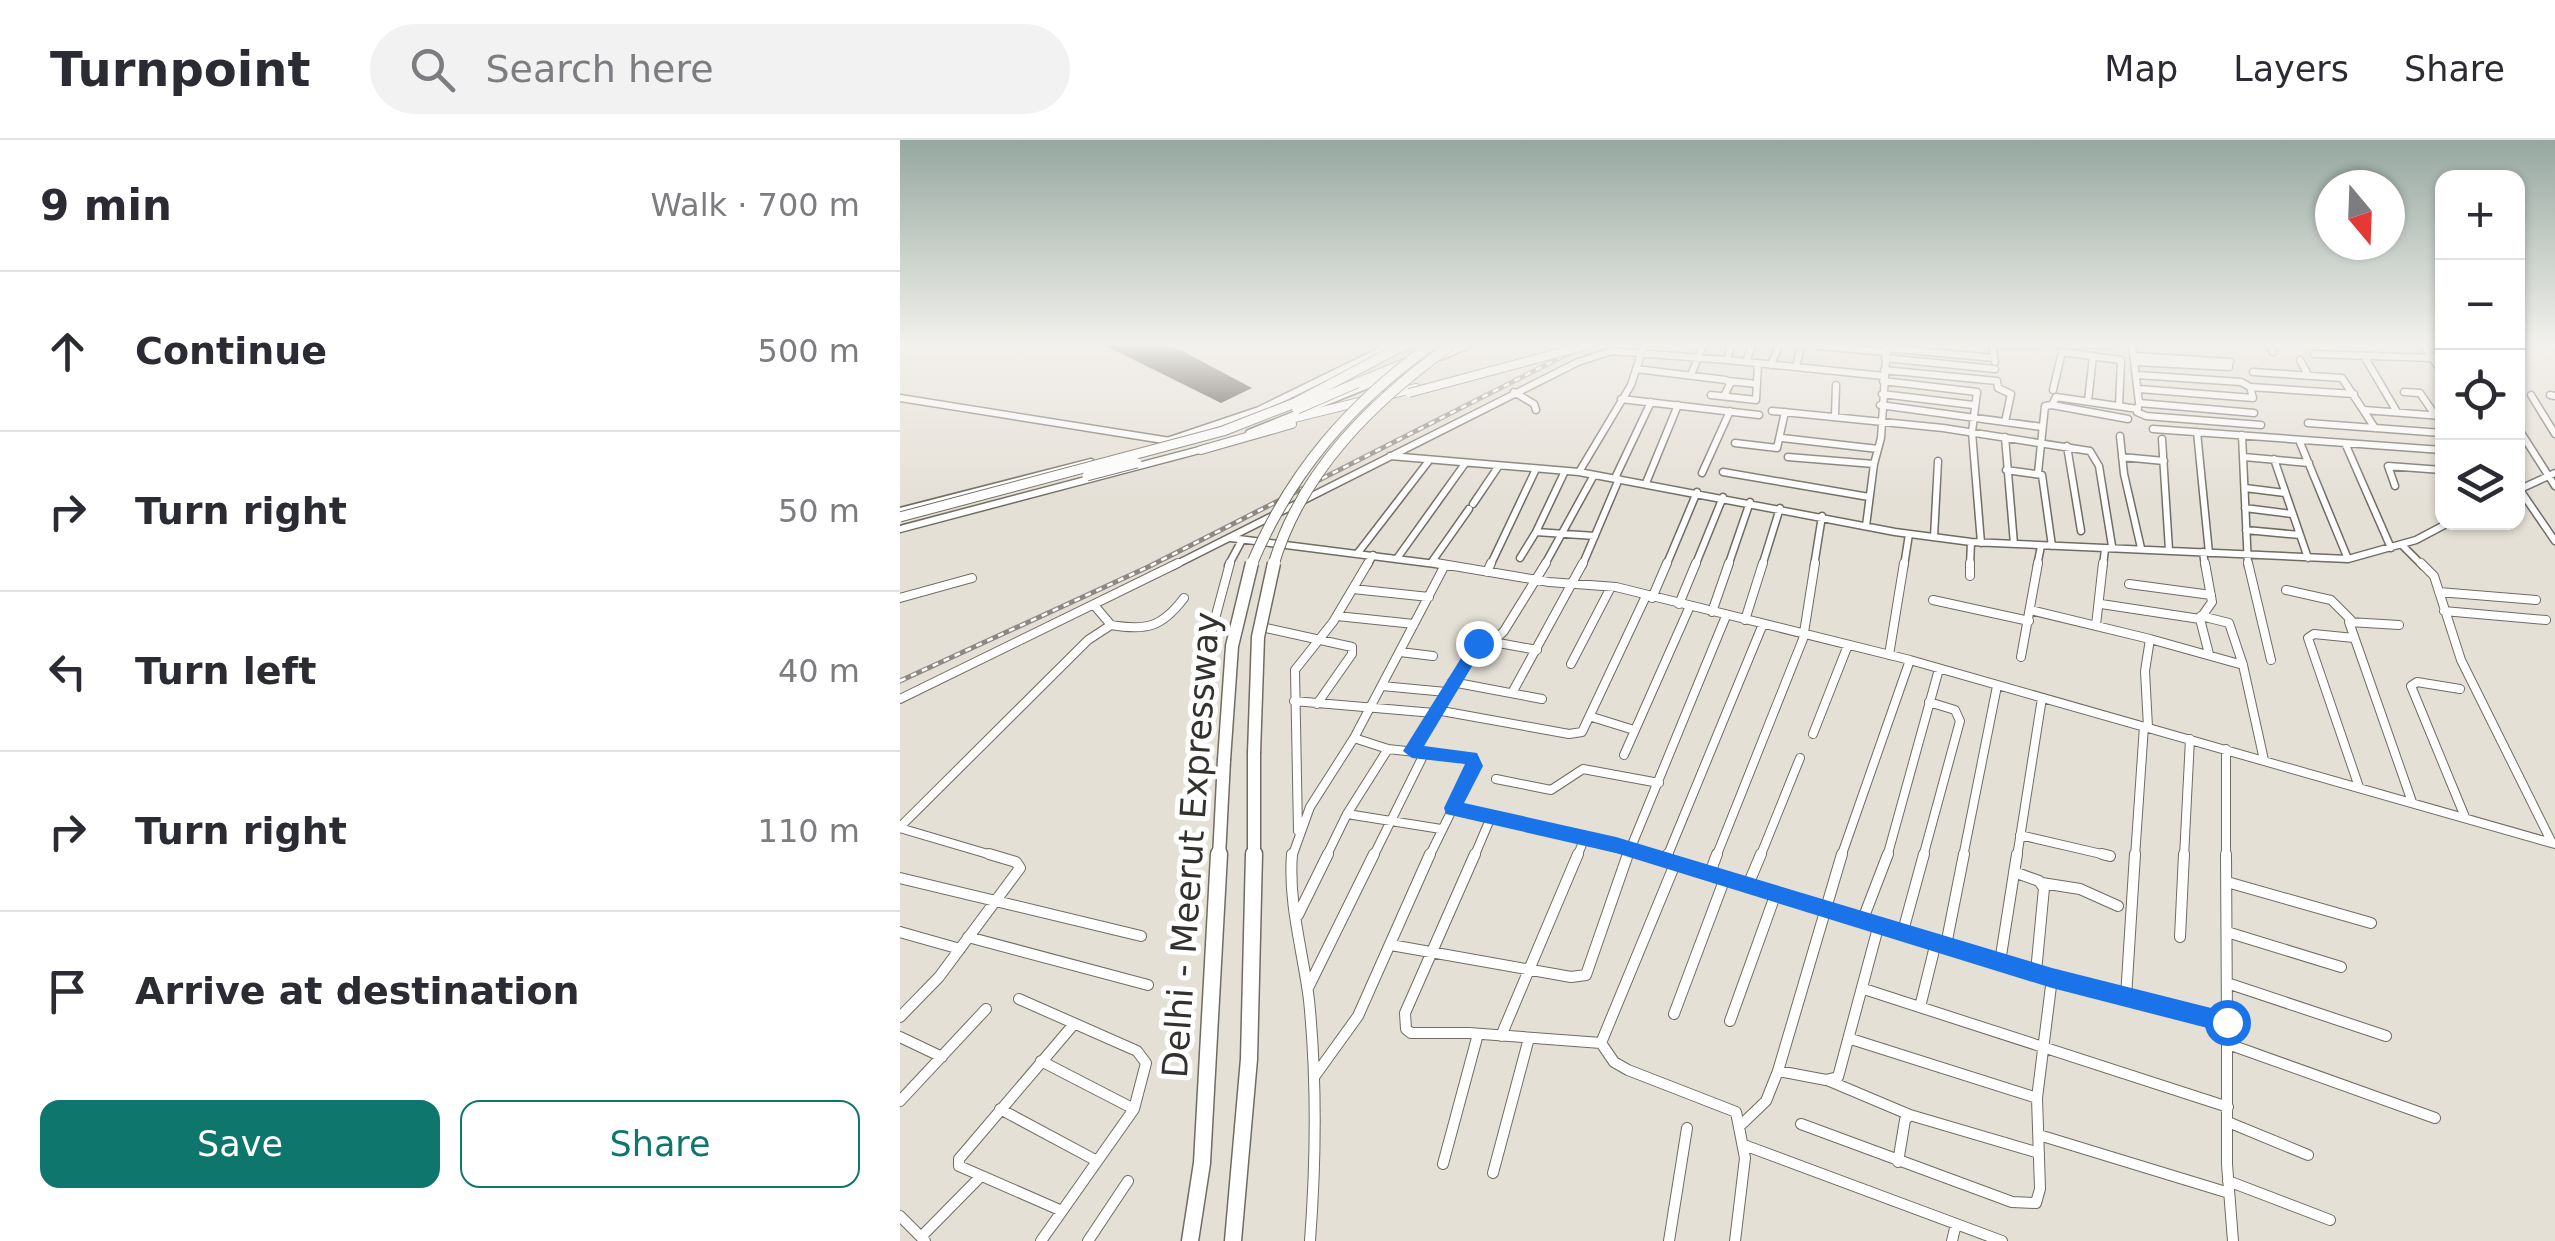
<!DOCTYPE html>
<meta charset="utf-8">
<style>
body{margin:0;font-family:"DejaVu Sans",sans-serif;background:#f2f2f3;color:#2b2b33}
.controls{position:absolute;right:30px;top:30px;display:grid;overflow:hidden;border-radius:20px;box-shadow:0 2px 8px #0004}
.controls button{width:90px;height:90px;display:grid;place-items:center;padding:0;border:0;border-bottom:2px solid #e1e1e2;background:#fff;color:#2b2b33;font:50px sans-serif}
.compass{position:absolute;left:1415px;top:30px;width:90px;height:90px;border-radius:50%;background:#fff;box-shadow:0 2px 8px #0004;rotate:161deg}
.stop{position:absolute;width:30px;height:30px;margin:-22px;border:8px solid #1a73e8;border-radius:50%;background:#fff}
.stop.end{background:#1a73e8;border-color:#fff;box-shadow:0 2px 10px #0008}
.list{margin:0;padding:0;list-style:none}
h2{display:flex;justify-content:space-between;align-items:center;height:130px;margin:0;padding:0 40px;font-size:42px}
h2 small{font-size:32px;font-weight:400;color:#7c7c81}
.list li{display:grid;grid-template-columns:65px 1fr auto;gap:30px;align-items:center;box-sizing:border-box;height:160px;padding:0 40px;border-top:2px solid #e1e1e2}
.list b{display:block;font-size:38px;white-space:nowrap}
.list em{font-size:32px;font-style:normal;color:#7c7c81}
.actions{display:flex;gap:20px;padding:30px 40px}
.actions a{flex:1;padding:22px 0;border:2px solid #0f766e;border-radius:20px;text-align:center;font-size:35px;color:#0f766e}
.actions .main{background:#0f766e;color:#fff}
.icon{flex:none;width:55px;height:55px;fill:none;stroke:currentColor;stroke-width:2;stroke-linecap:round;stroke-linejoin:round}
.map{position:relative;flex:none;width:1655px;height:1101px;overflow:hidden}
header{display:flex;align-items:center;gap:60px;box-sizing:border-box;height:140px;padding:0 50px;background:#fff;border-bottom:2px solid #e1e1e2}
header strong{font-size:48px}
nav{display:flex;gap:55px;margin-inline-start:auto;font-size:35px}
.search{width:700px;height:90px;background:#f2f2f3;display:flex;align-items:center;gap:25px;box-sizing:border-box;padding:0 35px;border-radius:55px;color:#7c7c81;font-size:38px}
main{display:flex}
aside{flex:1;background:#fff}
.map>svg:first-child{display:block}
.building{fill:#36322a}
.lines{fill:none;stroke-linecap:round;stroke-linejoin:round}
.minor-far2-casing{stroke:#706c62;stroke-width:9}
.minor-far1-casing{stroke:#706c62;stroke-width:10}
.minor-casing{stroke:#706c62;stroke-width:12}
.tertiary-casing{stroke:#706c62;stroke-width:9}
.secondary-casing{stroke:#706c62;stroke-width:10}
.trunk-casing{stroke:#706c62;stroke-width:11}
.motorway-far1-casing{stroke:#706c62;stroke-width:15}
.motorway-casing{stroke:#706c62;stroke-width:19}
.minor-far2{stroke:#fff;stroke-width:6}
.minor-far1{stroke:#fff;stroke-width:8}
.minor{stroke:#fff;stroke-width:10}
.tertiary{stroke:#fff;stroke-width:6}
.secondary{stroke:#fff;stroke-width:8}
.trunk{stroke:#fff;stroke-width:9}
.motorway-far1{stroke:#fff;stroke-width:12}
.motorway{stroke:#fff;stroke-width:16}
.rail-casing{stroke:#8d8982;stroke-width:5}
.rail{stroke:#fff;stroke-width:2.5;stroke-dasharray:6;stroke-linecap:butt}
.secondary-bridge-casing{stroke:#706c62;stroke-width:10;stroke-linecap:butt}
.trunk-bridge-casing{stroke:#706c62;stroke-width:11;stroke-linecap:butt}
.motorway-bridge-far1-casing{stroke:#706c62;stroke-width:12;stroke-linecap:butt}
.motorway-bridge-casing{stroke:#706c62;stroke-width:15;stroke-linecap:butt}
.secondary-bridge{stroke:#fff;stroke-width:8}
.trunk-bridge{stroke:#fff;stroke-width:9}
.motorway-bridge-far1{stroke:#fff;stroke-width:10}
.motorway-bridge{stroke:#fff;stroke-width:12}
.route{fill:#1a73e8}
.labels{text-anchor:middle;stroke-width:10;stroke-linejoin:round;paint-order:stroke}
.street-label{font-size:35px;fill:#33312d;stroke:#fff}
</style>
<header>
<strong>Turnpoint</strong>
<div class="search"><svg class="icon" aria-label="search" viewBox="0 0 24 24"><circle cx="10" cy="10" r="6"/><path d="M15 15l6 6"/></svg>Search here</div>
<nav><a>Map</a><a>Layers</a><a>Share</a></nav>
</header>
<main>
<aside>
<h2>9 min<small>Walk · 700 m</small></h2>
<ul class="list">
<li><svg class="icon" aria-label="ahead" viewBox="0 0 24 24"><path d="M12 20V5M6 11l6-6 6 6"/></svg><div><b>Continue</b></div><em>500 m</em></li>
<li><svg class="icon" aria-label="right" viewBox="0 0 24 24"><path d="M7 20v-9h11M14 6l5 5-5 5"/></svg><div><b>Turn right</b></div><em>50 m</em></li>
<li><svg class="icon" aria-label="left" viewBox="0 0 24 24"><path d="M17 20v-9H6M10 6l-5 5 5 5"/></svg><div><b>Turn left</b></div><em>40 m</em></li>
<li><svg class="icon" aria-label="right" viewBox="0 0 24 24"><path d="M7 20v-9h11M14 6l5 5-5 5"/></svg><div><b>Turn right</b></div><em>110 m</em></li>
<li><svg class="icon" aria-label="arrive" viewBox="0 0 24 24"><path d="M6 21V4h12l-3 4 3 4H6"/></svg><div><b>Arrive at destination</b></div></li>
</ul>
<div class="actions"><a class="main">Save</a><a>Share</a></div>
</aside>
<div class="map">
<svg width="1655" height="1101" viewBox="0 0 1655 1101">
<rect width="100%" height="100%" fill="#e5e0d6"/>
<path class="building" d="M204 205H271L352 248 321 263Z"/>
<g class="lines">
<defs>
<path id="minor-far2" d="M1092 205 1095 222
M1094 205H1139
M1156 205H1212
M1232 205 1239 263 1354 273
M1369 205 1373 212
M1523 205 1542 232
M919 206 986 212
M986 208 1094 218
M1414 214 1533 218
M1234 216 1330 222
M1464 216 1497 272
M985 218 1095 229
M827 220 984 236
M1400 220 1408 235
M846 222 852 205
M1236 222 1329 227
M871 225 879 205
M896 227 901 205
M736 229 826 240 830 244 824 256
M984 230 1097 241
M1353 232 1442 238 1475 288
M791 235 803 205
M1238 235 1341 242 1350 247
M828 241 857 244
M983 241 1077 252 1072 292 1081 403
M1097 241 1098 248 1111 254 1105 282
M1239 249 1353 258 1350 247 1454 254
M1153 250 1162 212 1220 220
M614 252 634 264 636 270
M1504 252 1520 253 1535 275
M982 254 1073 265
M811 255 856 260 858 224
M1631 255 1655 294
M1650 255 1655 256
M0 258 270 301
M721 259 859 275
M1188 261 1193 216
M980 265 1142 287
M1152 265 1228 279
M1219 266 1221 220
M1238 267 1237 272 1246 276 1361 285
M1464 270 1542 276
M872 271 1043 288 1190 311 1199 326 1212 406
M935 276 936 245
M1408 283 1542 293
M1618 288 1655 346
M1253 289 1542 310
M1297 292 1309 413
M1342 295 1348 426
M1220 296 1224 334 1241 408
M1105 297 1114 404
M882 298 978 309
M1262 299 1269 410
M1399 300 1448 419
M835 303 877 308 885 272
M1445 303 1491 408
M1167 306 1181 391
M490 316 679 332 995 392 1071 402 1448 419 1516 400 1550 382
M888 317 974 324 981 298 987 205
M1222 317 1264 321
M1344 317 1409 323
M1374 319 1408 418
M1106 330 1142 335 1152 406
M679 332 731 245 744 205
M823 332 969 357
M802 333 830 271
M1138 333 1145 266 1152 265 1156 257 1238 269
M715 338 751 262
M746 343 778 265
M1495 346 1488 326 1542 330
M1618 347 1655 401
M1345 348 1385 353
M1618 350 1655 333
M573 364 598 327
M1345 368 1392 374
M966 386 974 324
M1346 390 1400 395
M636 392 665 331
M1034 397 1038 321
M331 398 551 426
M1502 405 1523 426
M1303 412 1305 426
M457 414 528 322
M498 417 564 325
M620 418 636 392 695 396
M531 423 569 369
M273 426 678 222 712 211 827 220 831 205
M328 426 342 400
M467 426 473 415
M590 426 636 329
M644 426 694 335
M682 426 719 339
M766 426 797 352
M795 426 823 357
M828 426 850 362
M862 426 880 368
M914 426 922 376
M1004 426 1009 394
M1070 426 1071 402
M1137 426 1141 406
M1203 426 1205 409"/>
<path id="minor-far1" d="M536 423 649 442 716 447 1010 520 1655 704
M1305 423 1312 462 1300 479 1309 514
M1348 423 1371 520
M1521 423 1534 436 1561 520 1652 703
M545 425 454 598 488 609 571 618 574 626 553 668 754 717
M587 432 591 423
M1070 436V423
M1229 444 1311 455
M453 449 529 457
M1386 450 1431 460 1451 480
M1539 452 1636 460
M0 458 72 438
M752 458 767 423
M1033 460 1129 481
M779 464 796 423
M1201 464 1300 479
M194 465 211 485C247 491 262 487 284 458
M1130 470 1250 499
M1544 471 1646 480
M812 472 829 423
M437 476 514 484
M1301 476 1329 483 1343 525 1364 620
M845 480 863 423
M1196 485 1203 423
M1499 485 1449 482 1512 662
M366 488 452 507V514L417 564
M1454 498 1414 494 1408 498 1459 647
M593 502 637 510
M500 512 533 516
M989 515 1004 423
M305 516 330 423
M1121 517 1138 423
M671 524 711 447
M552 542 642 559
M482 546 546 552
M1560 549 1517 542 1511 546 1565 677
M612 553 683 423
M0 559 278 423
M394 561 534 573
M536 570 669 594 682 592 746 456
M692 577 734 590
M1248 587 1245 531 1250 499 1343 525
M913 594 948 505
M1326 609V717
M511 611 576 504 593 502 604 491 646 423
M724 615 790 466
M596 639 651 650 683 629 759 643
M447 674 541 689
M0 687 188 500 211 485
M0 688 98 717
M398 691 395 530 433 482 468 423
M1120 695 1210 716
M392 717 410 667 454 598
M426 717 447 674 488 609
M473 717 525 612
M529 717 553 668
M574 717 591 677
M677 717 685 697
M727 717 826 476
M767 717 863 484
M816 717 903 499 915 423
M860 717 900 618
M941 717 1010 520
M987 717 1039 529
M1023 717 1060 581 1055 570 1029 562
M1063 717 1097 546
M1117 717 1142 558
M1235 717 1244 586
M1284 717 1290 599"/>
<path id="minor" d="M392 714C388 763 403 812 409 860 417 940 416 1021 410 1101
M575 714 505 873 506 889 511 893H569L701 903 775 724
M746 714 1152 838 1327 882V1024L1333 1101
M1202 714 1210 716
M1326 714 1327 882
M765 721 768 714
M1114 732 1139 741 1144 748 1136 832
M810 733 817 714
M0 738 241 796
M1327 742 1471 783
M1142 743 1180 749 1218 766
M848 745 861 714
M398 775 428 714
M963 779 988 714
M1003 791 1024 714
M0 792 60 809
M1327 792 1441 827
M68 797 248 845
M1280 797 1284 714
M491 805 671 837 686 835 728 714
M1046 805 1064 714
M1100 822 1117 714
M1327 843 1486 896
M408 848 474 714
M964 849 1328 967
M1226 857 1235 714
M119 859 237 911 246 923 234 969 141 1101
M1020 867 1036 802
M774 874 825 738
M0 877 39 837 120 728 116 722 89 714
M830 881 876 753
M601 896 678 714
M0 897 42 917
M951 899 1137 958
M701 903 714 922 728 930 836 972 845 1018 835 1101
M1328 904 1535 978
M141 921 234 969
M878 931 942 714
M414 937 458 876 530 714
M927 940 1010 975
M0 961 86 869
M100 969 197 1021
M1328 982 1408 1015
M842 984 866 961 878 931 926 940 938 937 979 784
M901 984 1112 1062 1136 1063 1140 1049 1137 958 1152 838
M1139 995 1329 1053
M844 1005 1102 1101
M998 1022 1005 980 1010 975 1139 1013
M543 1024 578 894
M593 1033 629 898
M1328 1041 1430 1080
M162 1071 59 1026V1019L174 884
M0 1076 25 1101
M21 1097 81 1036
M188 1101 228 1041
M769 1101 787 988
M1052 1101 1056 1084"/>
<path id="tertiary" d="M540 217 568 205
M349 293 525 222
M264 302 359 270 492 205
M0 371 191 322
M0 389 307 308"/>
<path id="secondary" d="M382 281 516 248
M301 310 392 284"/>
<path id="trunk" d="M489 213 505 205
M457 243 545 207"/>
<path id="motorway-far1" d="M354 613V717
M319 717 324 620"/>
<path id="motorway" d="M290 1101 302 1023 319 714
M333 1101 349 919 354 714"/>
</defs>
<use href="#minor-far2" class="minor-far2-casing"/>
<use href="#minor-far1" class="minor-far1-casing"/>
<use href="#minor" class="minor-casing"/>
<use href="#tertiary" class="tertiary-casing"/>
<use href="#secondary" class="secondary-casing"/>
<use href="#trunk" class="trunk-casing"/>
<use href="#motorway-far1" class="motorway-far1-casing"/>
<use href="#motorway" class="motorway-casing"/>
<use href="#minor-far2" class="minor-far2"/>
<use href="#minor-far1" class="minor-far1"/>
<use href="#minor" class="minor"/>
<use href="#tertiary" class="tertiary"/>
<use href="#secondary" class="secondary"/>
<use href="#trunk" class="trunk"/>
<use href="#motorway-far1" class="motorway-far1"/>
<use href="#motorway" class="motorway"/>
<defs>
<path id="rail" d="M0 541 248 427 685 205"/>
</defs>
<use href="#rail" class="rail-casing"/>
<use href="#rail" class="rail"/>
<defs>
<path id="secondary-bridge" d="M509 253 688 205"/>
<path id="trunk-bridge" d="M397 269 457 243
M187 336 237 323
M0 377 323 291 395 263 489 213"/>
<path id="motorway-bridge-far1" d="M351 426C390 332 450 264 531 205
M373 426C401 331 473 261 551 205"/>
<path id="motorway-bridge" d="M354 613 358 497 374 423
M324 620 332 506 352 423"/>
</defs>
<use href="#secondary-bridge" class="secondary-bridge-casing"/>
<use href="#trunk-bridge" class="trunk-bridge-casing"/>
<use href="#motorway-bridge-far1" class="motorway-bridge-far1-casing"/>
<use href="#motorway-bridge" class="motorway-bridge-casing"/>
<use href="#secondary-bridge" class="secondary-bridge"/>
<use href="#trunk-bridge" class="trunk-bridge"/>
<use href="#motorway-bridge-far1" class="motorway-bridge-far1"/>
<use href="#motorway-bridge" class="motorway-bridge"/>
</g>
<linearGradient id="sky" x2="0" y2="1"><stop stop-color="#96a8a0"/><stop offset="0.57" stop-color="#f3f1ed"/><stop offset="1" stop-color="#f3f1ed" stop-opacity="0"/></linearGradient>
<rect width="1655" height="359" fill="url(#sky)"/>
<path class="route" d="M578 498 586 503 524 606 577 613 583 626 564 663 716 697 1152 828 1327 872 1335 875 1338 882 1335 890 1327 893 1152 848 716 713 546 674 544 668 565 624 512 618 503 611 573 499Z"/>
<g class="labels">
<g class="street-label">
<text transform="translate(291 705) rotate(-86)" y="12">Delhi - Meerut Expressway</text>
</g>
</g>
</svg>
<div class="controls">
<button>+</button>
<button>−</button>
<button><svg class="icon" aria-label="locate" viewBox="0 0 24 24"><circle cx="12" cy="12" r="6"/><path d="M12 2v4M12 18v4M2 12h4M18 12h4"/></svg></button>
<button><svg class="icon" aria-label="layers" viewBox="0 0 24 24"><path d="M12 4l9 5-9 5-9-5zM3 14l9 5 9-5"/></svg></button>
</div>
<svg class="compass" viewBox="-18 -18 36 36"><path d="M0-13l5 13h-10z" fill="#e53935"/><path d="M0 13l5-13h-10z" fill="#7c7c81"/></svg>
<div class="stop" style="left:1327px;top:882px"></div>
<div class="stop end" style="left:578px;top:503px"></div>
</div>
</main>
